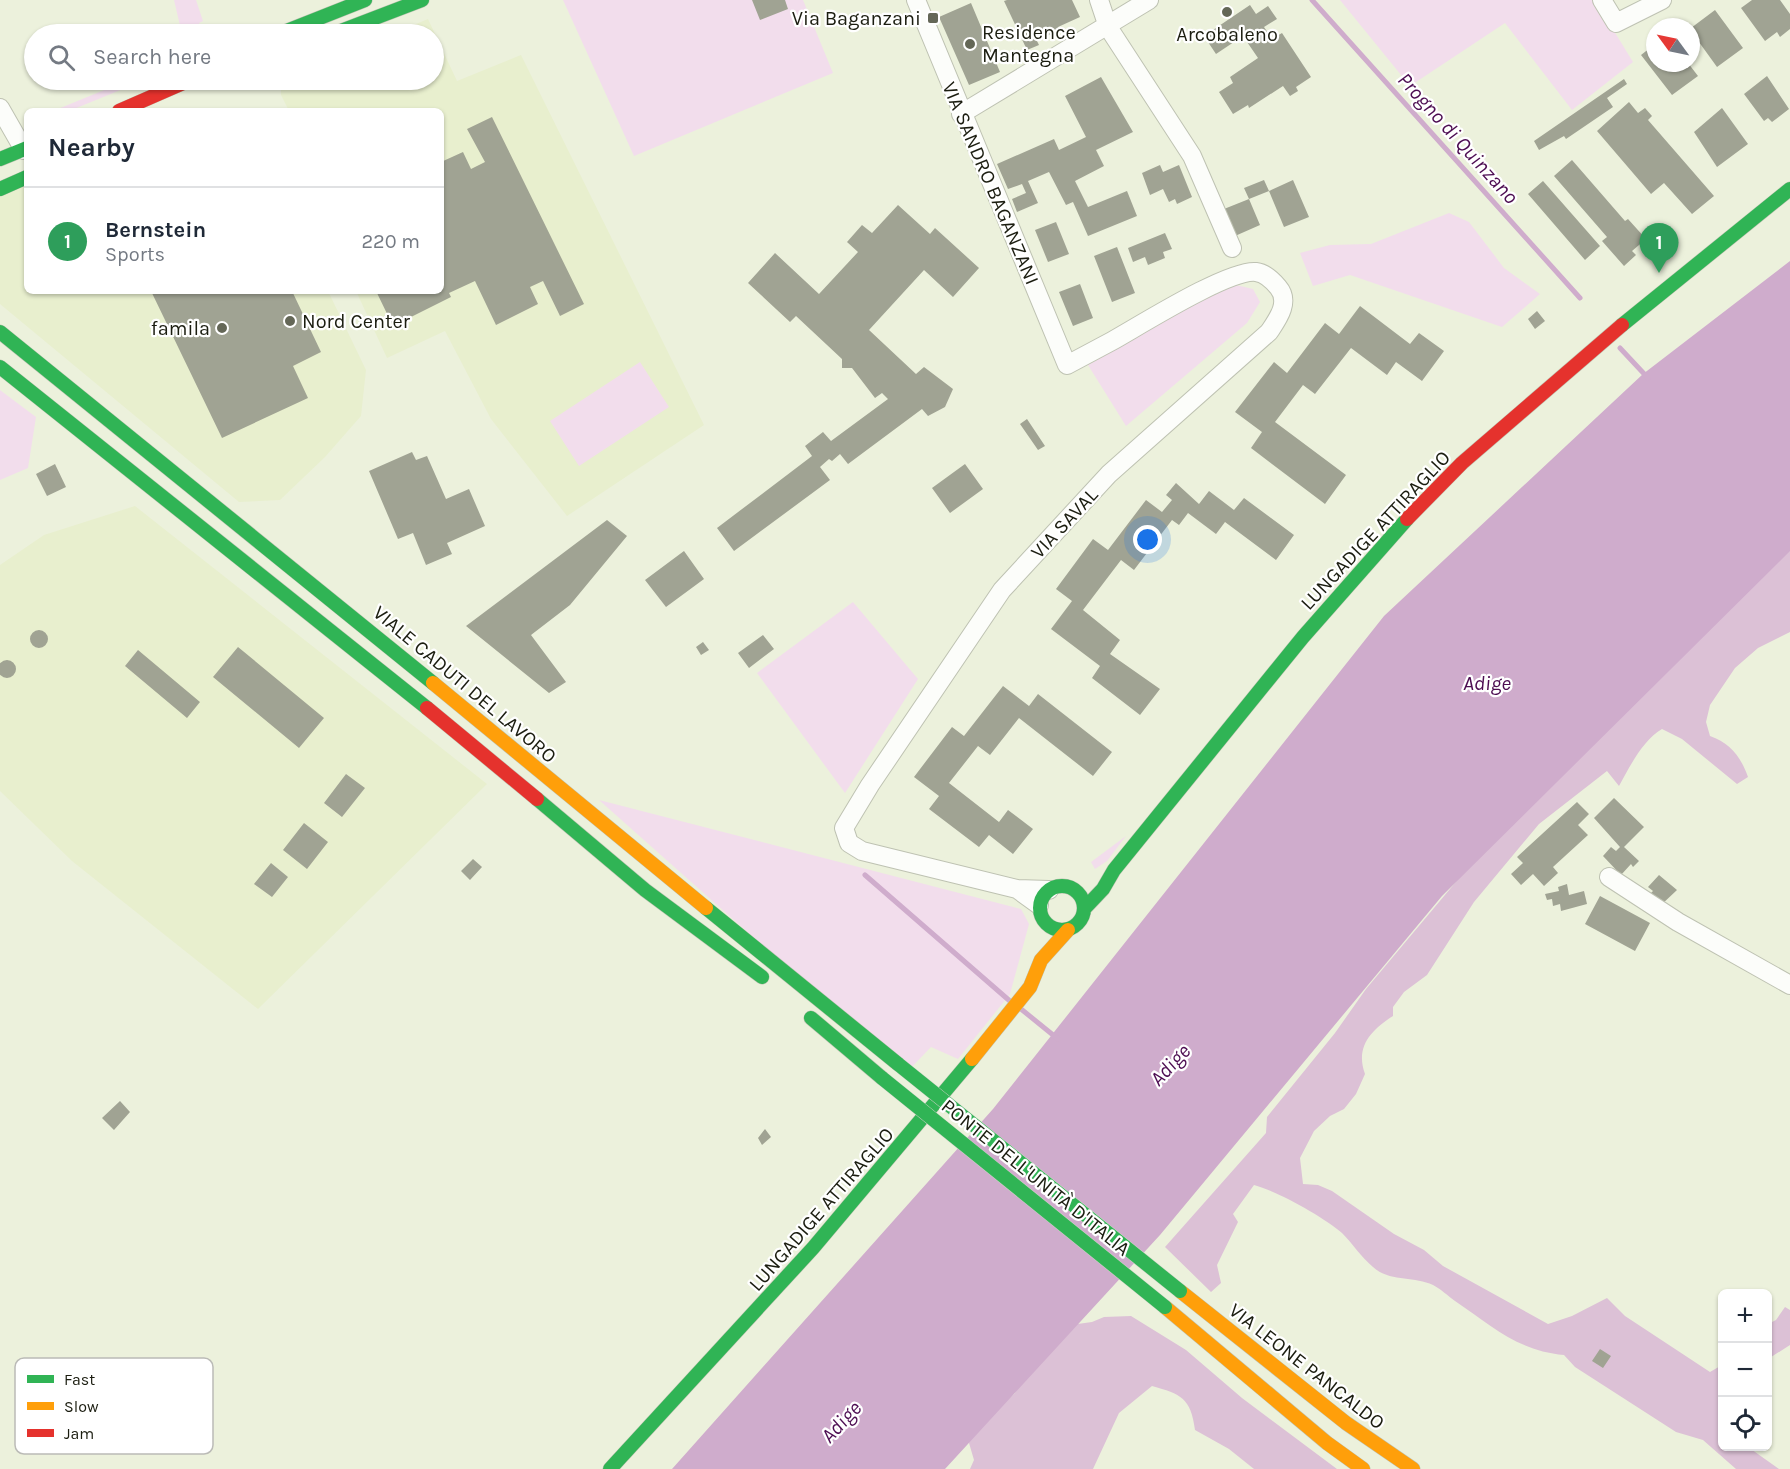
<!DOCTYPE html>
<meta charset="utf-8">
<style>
body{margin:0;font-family:Karla,sans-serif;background:#f2f2f3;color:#1f2937}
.controls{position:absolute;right:18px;bottom:18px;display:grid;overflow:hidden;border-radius:9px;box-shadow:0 2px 4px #0004}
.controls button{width:54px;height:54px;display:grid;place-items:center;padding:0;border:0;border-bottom:2px solid #e0e1e3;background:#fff;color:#1f2937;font:30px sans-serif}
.compass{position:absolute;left:1646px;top:18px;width:54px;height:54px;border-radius:50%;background:#fff;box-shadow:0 2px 4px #0004;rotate:303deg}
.you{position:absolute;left:1148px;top:540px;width:21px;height:21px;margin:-15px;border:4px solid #fff;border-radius:50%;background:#1a73e8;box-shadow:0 0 0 9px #1a73e833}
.badge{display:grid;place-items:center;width:39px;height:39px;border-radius:50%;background:#646757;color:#fff;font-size:20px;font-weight:700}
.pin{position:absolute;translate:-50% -50px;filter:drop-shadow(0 2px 3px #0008)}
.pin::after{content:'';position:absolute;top:32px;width:21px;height:18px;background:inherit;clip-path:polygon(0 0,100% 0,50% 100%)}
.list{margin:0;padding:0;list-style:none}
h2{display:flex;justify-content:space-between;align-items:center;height:78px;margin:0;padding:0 24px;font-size:26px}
h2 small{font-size:20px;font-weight:400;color:#747a83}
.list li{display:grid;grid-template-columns:39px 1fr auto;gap:18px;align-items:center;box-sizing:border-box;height:108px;padding:0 24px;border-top:2px solid #e0e1e3}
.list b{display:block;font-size:22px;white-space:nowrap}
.list p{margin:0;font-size:20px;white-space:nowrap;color:#747a83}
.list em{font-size:20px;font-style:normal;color:#747a83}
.icon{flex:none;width:33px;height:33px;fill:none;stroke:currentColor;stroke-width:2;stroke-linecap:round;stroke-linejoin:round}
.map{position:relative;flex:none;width:1790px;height:1469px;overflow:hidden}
.search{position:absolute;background:#fff;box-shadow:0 2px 4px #0004;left:24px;top:24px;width:420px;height:66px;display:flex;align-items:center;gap:15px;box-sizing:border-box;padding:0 21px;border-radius:33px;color:#747a83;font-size:22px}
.panel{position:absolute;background:#fff;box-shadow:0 2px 4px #0004;left:24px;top:108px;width:420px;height:186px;border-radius:9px}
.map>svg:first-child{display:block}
.built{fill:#e8efce}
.green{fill:#f2ddec}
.forest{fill:#dcc1d6}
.water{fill:#cfaccc}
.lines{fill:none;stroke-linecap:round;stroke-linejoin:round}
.stream{stroke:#cfaccc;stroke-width:5}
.building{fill:#a0a393}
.street-casing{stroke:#bec2b2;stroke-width:20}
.fast-casing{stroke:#bec2b2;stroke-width:15}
.slow-casing{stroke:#bec2b2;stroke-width:15}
.jam-casing{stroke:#bec2b2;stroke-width:15}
.street{stroke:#fcfdfa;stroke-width:18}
.fast{stroke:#30b455;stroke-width:14}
.slow{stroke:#ff9f0a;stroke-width:14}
.jam{stroke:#e5322d;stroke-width:14}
.fast-bridge-casing{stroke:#cfd1c7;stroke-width:15;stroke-linecap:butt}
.fast-bridge{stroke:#30b455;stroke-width:14}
.poi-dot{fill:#646757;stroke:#fff;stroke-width:2}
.labels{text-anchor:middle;stroke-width:4.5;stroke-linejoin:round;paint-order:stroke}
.poi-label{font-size:20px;fill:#1b1d10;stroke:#fff;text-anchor:end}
.street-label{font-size:20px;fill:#1b1d10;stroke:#fff}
.water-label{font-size:21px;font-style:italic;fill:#4d0d52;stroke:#fff}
.key{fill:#fff;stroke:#bbbbb7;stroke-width:1.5}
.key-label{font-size:16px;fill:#1b1d10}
</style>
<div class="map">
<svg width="1790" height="1469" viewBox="0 0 1790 1469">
<rect width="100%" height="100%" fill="#ecf1dc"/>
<path class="built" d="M428 19 457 81 521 55 704 425 567 516 491 419 445 331 387 358 356 291H441V111H289L281 95V87L287 80H434V34H392Z
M27 179V291H328L366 370 361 416 325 457 280 500 239 502 0 304V190Z
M135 506 487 784 258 1009 72 861 0 791V565L44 535Z"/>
<path class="green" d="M174 0H196L203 21 199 23 202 32 182 34Z
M563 0H803L833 73 634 156Z
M1340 0H1595L1633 62 1572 110 1505 23 1410 86Z
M129 80H145L69 111H53Z
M1449 213 1469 222 1504 268 1540 294 1502 327 1350 275 1313 286 1300 253 1330 245 1371 244Z
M1236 285 1253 289 1260 302 1247 323 1126 426 1088 365 1200 300Z
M640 362 669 407 579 466 550 421Z
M0 390 36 417 28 468 0 480Z
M853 602 918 679 845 793 757 673Z
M599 800 1021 909 1029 924 1010 994 958 1059 931 1047 906 1073Z
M1126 836 1107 861 1095 869 1091 862Z"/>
<path class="forest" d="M1790 533V632L1758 648 1735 668 1710 705 1706 722 1710 736C1730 743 1741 757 1748 777L1737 784 1682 739 1662 729C1643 740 1630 766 1619 786L1607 771 1539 824 1474 902 1427 975 1404 992 1393 1007V1016C1371 1030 1355 1047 1365 1074L1356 1094 1344 1109 1330 1116 1314 1131 1300 1158 1303 1184 1318 1185 1332 1191 1394 1234 1424 1250 1443 1266 1548 1324 1572 1316 1607 1298 1625 1316 1710 1372 1722 1365V1446L1748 1447 1779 1469H1736L1703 1440 1676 1432 1575 1367 1564 1355C1518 1351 1492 1326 1455 1301 1448 1296 1441 1289 1433 1285 1414 1276 1389 1282 1373 1267 1361 1257 1353 1244 1342 1233 1324 1217 1277 1191 1254 1185L1233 1214 1238 1222 1217 1265 1221 1283 1211 1292 1165 1247 1266 1133 1267 1117 1335 1033 1366 989 1481 852Z
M1785 1307 1790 1310V1345L1768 1359V1324L1776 1320Z
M1131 1316 1186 1350 1242 1398 1337 1469H1254L1229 1449 1195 1430C1191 1398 1181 1394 1152 1386L1119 1413 1093 1469H970L974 1460 969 1443 972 1432 1015 1393 1021 1372 1063 1326 1092 1322 1104 1317Z"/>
<path class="water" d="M1790 261V551L1442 896 1160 1235 945 1469H672L993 1109 1384 616 1643 374Z"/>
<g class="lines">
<path class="stream" d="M1312 0 1580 298
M1620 348 1648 378
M865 875 1011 1002
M1021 1009 1058 1039"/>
</g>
<path class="building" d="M752 0H785L788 9 760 20Z
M1007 0H1072L1080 17 1058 27 1060 30 1037 41 1039 45 1027 50 1004 1Z
M1752 0H1780L1790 14V29L1780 37 1777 32 1765 41 1741 8Z
M971 3 1000 72 969 85 939 17Z
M1250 5 1256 14 1268 6 1277 19 1264 27 1272 39 1282 33 1311 77 1296 87 1298 91 1290 96 1283 86 1249 108 1248 105 1233 114 1219 92 1233 83 1230 77 1258 58 1243 36 1216 54 1204 36Z
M1715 10 1743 48 1717 67 1691 31V28Z
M1655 44V63H1688L1698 76 1672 95 1641 55Z
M1767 76 1789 109 1772 122 1768 118 1764 121 1744 94Z
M1101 77 1133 132 1096 150 1104 166 1075 181 1088 207 1127 191 1137 216 1088 236 1073 202 1066 205 1049 172 1028 181 1038 203 1017 212 1012 199 1026 193 1022 184 1008 189 997 164 1054 139 1059 150 1086 137 1065 96Z
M1624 79 1627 84 1607 98 1613 107 1566 139 1564 136 1539 150 1534 141Z
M1629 102 1638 113 1645 108 1652 116 1648 120 1714 196 1692 214 1664 183 1651 194 1597 131Z
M1722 108 1748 144 1717 167 1694 132Z
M492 117 584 304 560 316 543 281 530 287 538 304 496 325 475 281 449 293 451 297 393 326 376 291H441V162L463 152 471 169 485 162 467 129Z
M1572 160 1625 221 1628 219 1646 239 1632 251 1636 255 1624 266 1602 241 1607 237 1554 176Z
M1160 165 1163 172 1179 165 1192 197 1177 204 1175 199 1169 202 1163 189 1150 195 1142 173Z
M1264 180 1269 191 1249 199 1260 225 1235 236 1224 209 1249 199 1244 188Z
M1293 180 1309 217 1284 227 1269 191Z
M1543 181 1600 246 1585 260 1528 194Z
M898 205 930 234 935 228 979 268 953 297 924 270 869 330 916 374 924 367 953 389 945 407 928 416 922 409 848 464 840 454 832 461 829 459 820 467 830 480 734 551 717 528 812 456 805 446 823 432 831 441 888 399 882 393 875 398 852 368H842V359L796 316 790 322 748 283 775 253 819 294 858 252 847 242 862 225 872 233Z
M1056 222 1069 254 1048 262 1035 230Z
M1165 233 1172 249 1163 252 1165 258 1148 265 1145 257 1133 262 1128 248Z
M1117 247 1135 293 1112 302 1094 256Z
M1080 284 1093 318 1073 326 1059 292Z
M151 291H292L321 352 293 366 308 398 222 438Z
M1360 306 1410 344 1419 333 1444 351 1422 381 1396 362 1387 375 1351 348 1315 394 1303 385 1275 422 1346 475 1325 504 1251 448 1262 432 1235 412 1274 362 1287 373 1325 323 1339 334Z
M1537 311 1545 321 1535 329 1528 319Z
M1027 419 1045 446 1038 450 1020 424Z
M412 452 416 460 427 456 446 499 469 489 485 526 447 543 452 554 426 565 413 533 398 539 369 471Z
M55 464 66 487 47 496 36 474Z
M965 464 983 489 950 513 932 488Z
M1176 483 1199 504 1209 491 1234 510 1244 498 1294 535 1276 560 1225 522 1216 534 1188 513 1179 525 1172 520 1134 570 1121 560 1083 610 1120 640 1110 654 1160 689 1140 715 1092 678 1100 666 1051 629 1072 601 1056 589 1093 539 1108 550 1146 500 1162 512 1172 500 1166 495Z
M607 520 627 536 570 605 531 635 566 682 549 693 466 626Z
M684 551 704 579 666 607 645 580Z
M30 639a9 9 0 1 1 18 0a9 9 0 1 1-18 0Z
M763 635 774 649 749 668 738 653Z
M703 642 709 650 701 655 696 647Z
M238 647 324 718 299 748 213 677Z
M138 650 200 702 187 718 125 666Z
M-2 669a9 9 0 1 1 18 0a9 9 0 1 1-18 0Z
M1003 686 1029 706 1038 694 1112 752 1093 776 1019 718 990 755 978 746 949 783 999 822 1008 810 1033 829 1013 854 989 835 979 847 929 809 939 796 914 777 952 727 964 736Z
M346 774 365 788 342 817 324 803Z
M1614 798 1644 827 1624 847 1639 861 1633 867 1631 864 1621 875 1603 856 1611 847 1616 851 1620 847 1594 818Z
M1577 802 1589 814 1578 825 1588 835 1553 867 1558 873 1544 886 1533 874 1521 885 1511 874 1523 863 1517 857Z
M304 823 328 842 307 869 283 850Z
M473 859 482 867 470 880 461 871Z
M271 863 288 877 272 897 254 884Z
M1659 875 1677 890 1660 906 1649 895 1653 891 1648 887Z
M1567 884 1569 895 1584 891 1587 904 1561 911 1560 904 1553 906 1552 899 1547 900 1545 894 1559 891 1558 887Z
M1600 896 1650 923 1635 951 1585 924Z
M120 1101 130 1112 114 1130 102 1118Z
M765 1129 771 1137 762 1145 758 1138Z
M1600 1349 1611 1356 1603 1368 1592 1361Z"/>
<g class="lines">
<defs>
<path id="street" d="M916 0 1067 365C1082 357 1097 349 1112 341 1139 326 1229 269 1256 272 1265 273 1273 281 1278 287 1291 302 1277 320 1269 332L1109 474 1002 590 870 785 844 828 849 843 862 851 1017 889 1049 890
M1099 0 1108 27 1192 156 1232 248
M1602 0 1616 23 1662 0
M0 108 24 150
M961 114 1149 0
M1609 877 1678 922 1790 985
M1017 889 1039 905"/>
<path id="fast" d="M279 34 365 0
M333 34 422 0
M0 159 27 148
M0 189 27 177
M1622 325 1790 189
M0 332 433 683
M0 367 427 708
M537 799 645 890 762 977
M1040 908a22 22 0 1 1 44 0a22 22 0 1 1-44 0Z
M706 908 898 1064
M1084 909 1103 889 1114 870 1303 637 1407 519
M811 1018 882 1078
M610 1469 813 1248 972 1059"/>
<path id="slow" d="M433 683 706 908
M972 1059 1030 987 1041 960 1068 930
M1180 1291 1346 1423 1413 1469
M1165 1307 1327 1443 1363 1469"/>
<path id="jam" d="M119 111 190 80
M1407 519 1462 463 1622 325
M427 708 537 799"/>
</defs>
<use href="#street" class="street-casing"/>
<use href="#fast" class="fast-casing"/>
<use href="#slow" class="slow-casing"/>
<use href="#jam" class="jam-casing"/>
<use href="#street" class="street"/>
<use href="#fast" class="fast"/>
<use href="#slow" class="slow"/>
<use href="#jam" class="jam"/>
<defs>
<path id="fast-bridge" d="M898 1064 1180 1291
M882 1078 1165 1307"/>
</defs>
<use href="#fast-bridge" class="fast-bridge-casing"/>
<use href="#fast-bridge" class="fast-bridge"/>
</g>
<g class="poi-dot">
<circle cx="1227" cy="12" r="6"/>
<rect x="927" y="12" width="12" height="12" rx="3"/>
<circle cx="970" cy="44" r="6"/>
<circle cx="290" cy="321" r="6"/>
<circle cx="222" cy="328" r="6"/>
</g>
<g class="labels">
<g class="poi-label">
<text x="921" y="25">Via Baganzani</text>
<text x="982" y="39" text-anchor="start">Residence<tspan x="982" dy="23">Mantegna</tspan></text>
<text x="1227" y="41" text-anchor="middle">Arcobaleno</text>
<text x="302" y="328" text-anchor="start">Nord Center</text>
<text x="210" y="335">famila</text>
</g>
<g class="street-label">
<text transform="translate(991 183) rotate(67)" y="7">VIA SANDRO BAGANZANI</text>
<text transform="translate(1064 523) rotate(-47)" y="7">VIA SAVAL</text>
<text transform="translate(1375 530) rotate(-47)" y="7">LUNGADIGE ATTIRAGLIO</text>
<text transform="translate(465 684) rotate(40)" y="7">VIALE CADUTI DEL LAVORO</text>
<text transform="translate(1036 1177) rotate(39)" y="7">PONTE DELL'UNITÀ D'ITALIA</text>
<text transform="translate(821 1209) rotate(-49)" y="7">LUNGADIGE ATTIRAGLIO</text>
<text transform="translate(1307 1366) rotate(38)" y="7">VIA LEONE PANCALDO</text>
</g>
<g class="water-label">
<text transform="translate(1458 138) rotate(48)" y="7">Progno di Quinzano</text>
<text x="1487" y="690">Adige</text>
<text transform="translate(1170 1065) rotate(-47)" y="7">Adige</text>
<text transform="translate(841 1422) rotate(-47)" y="7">Adige</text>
</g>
</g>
<rect x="15" y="1358" width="198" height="96" rx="9" class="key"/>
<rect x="27" y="1375" width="27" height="8" fill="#30b455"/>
<rect x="27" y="1402" width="27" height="8" fill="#ff9f0a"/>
<rect x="27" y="1429" width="27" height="8" fill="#e5322d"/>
<g class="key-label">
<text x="64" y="1385">Fast</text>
<text x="64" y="1412">Slow</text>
<text x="64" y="1439">Jam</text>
</g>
</svg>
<div class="controls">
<button>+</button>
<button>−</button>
<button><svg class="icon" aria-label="locate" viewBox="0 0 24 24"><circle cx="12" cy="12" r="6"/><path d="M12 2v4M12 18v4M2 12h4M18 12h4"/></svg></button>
</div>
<svg class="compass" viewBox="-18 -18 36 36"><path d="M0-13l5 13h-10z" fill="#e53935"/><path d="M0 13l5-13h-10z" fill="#747a83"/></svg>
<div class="you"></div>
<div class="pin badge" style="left:1659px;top:273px;background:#2e9e5b">1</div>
<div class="search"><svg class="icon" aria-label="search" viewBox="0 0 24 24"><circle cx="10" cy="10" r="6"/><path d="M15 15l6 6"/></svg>Search here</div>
<section class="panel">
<h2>Nearby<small></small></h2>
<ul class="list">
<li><span class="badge" style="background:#2e9e5b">1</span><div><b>Bernstein</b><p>Sports</p></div><em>220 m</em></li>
</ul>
</section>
</div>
